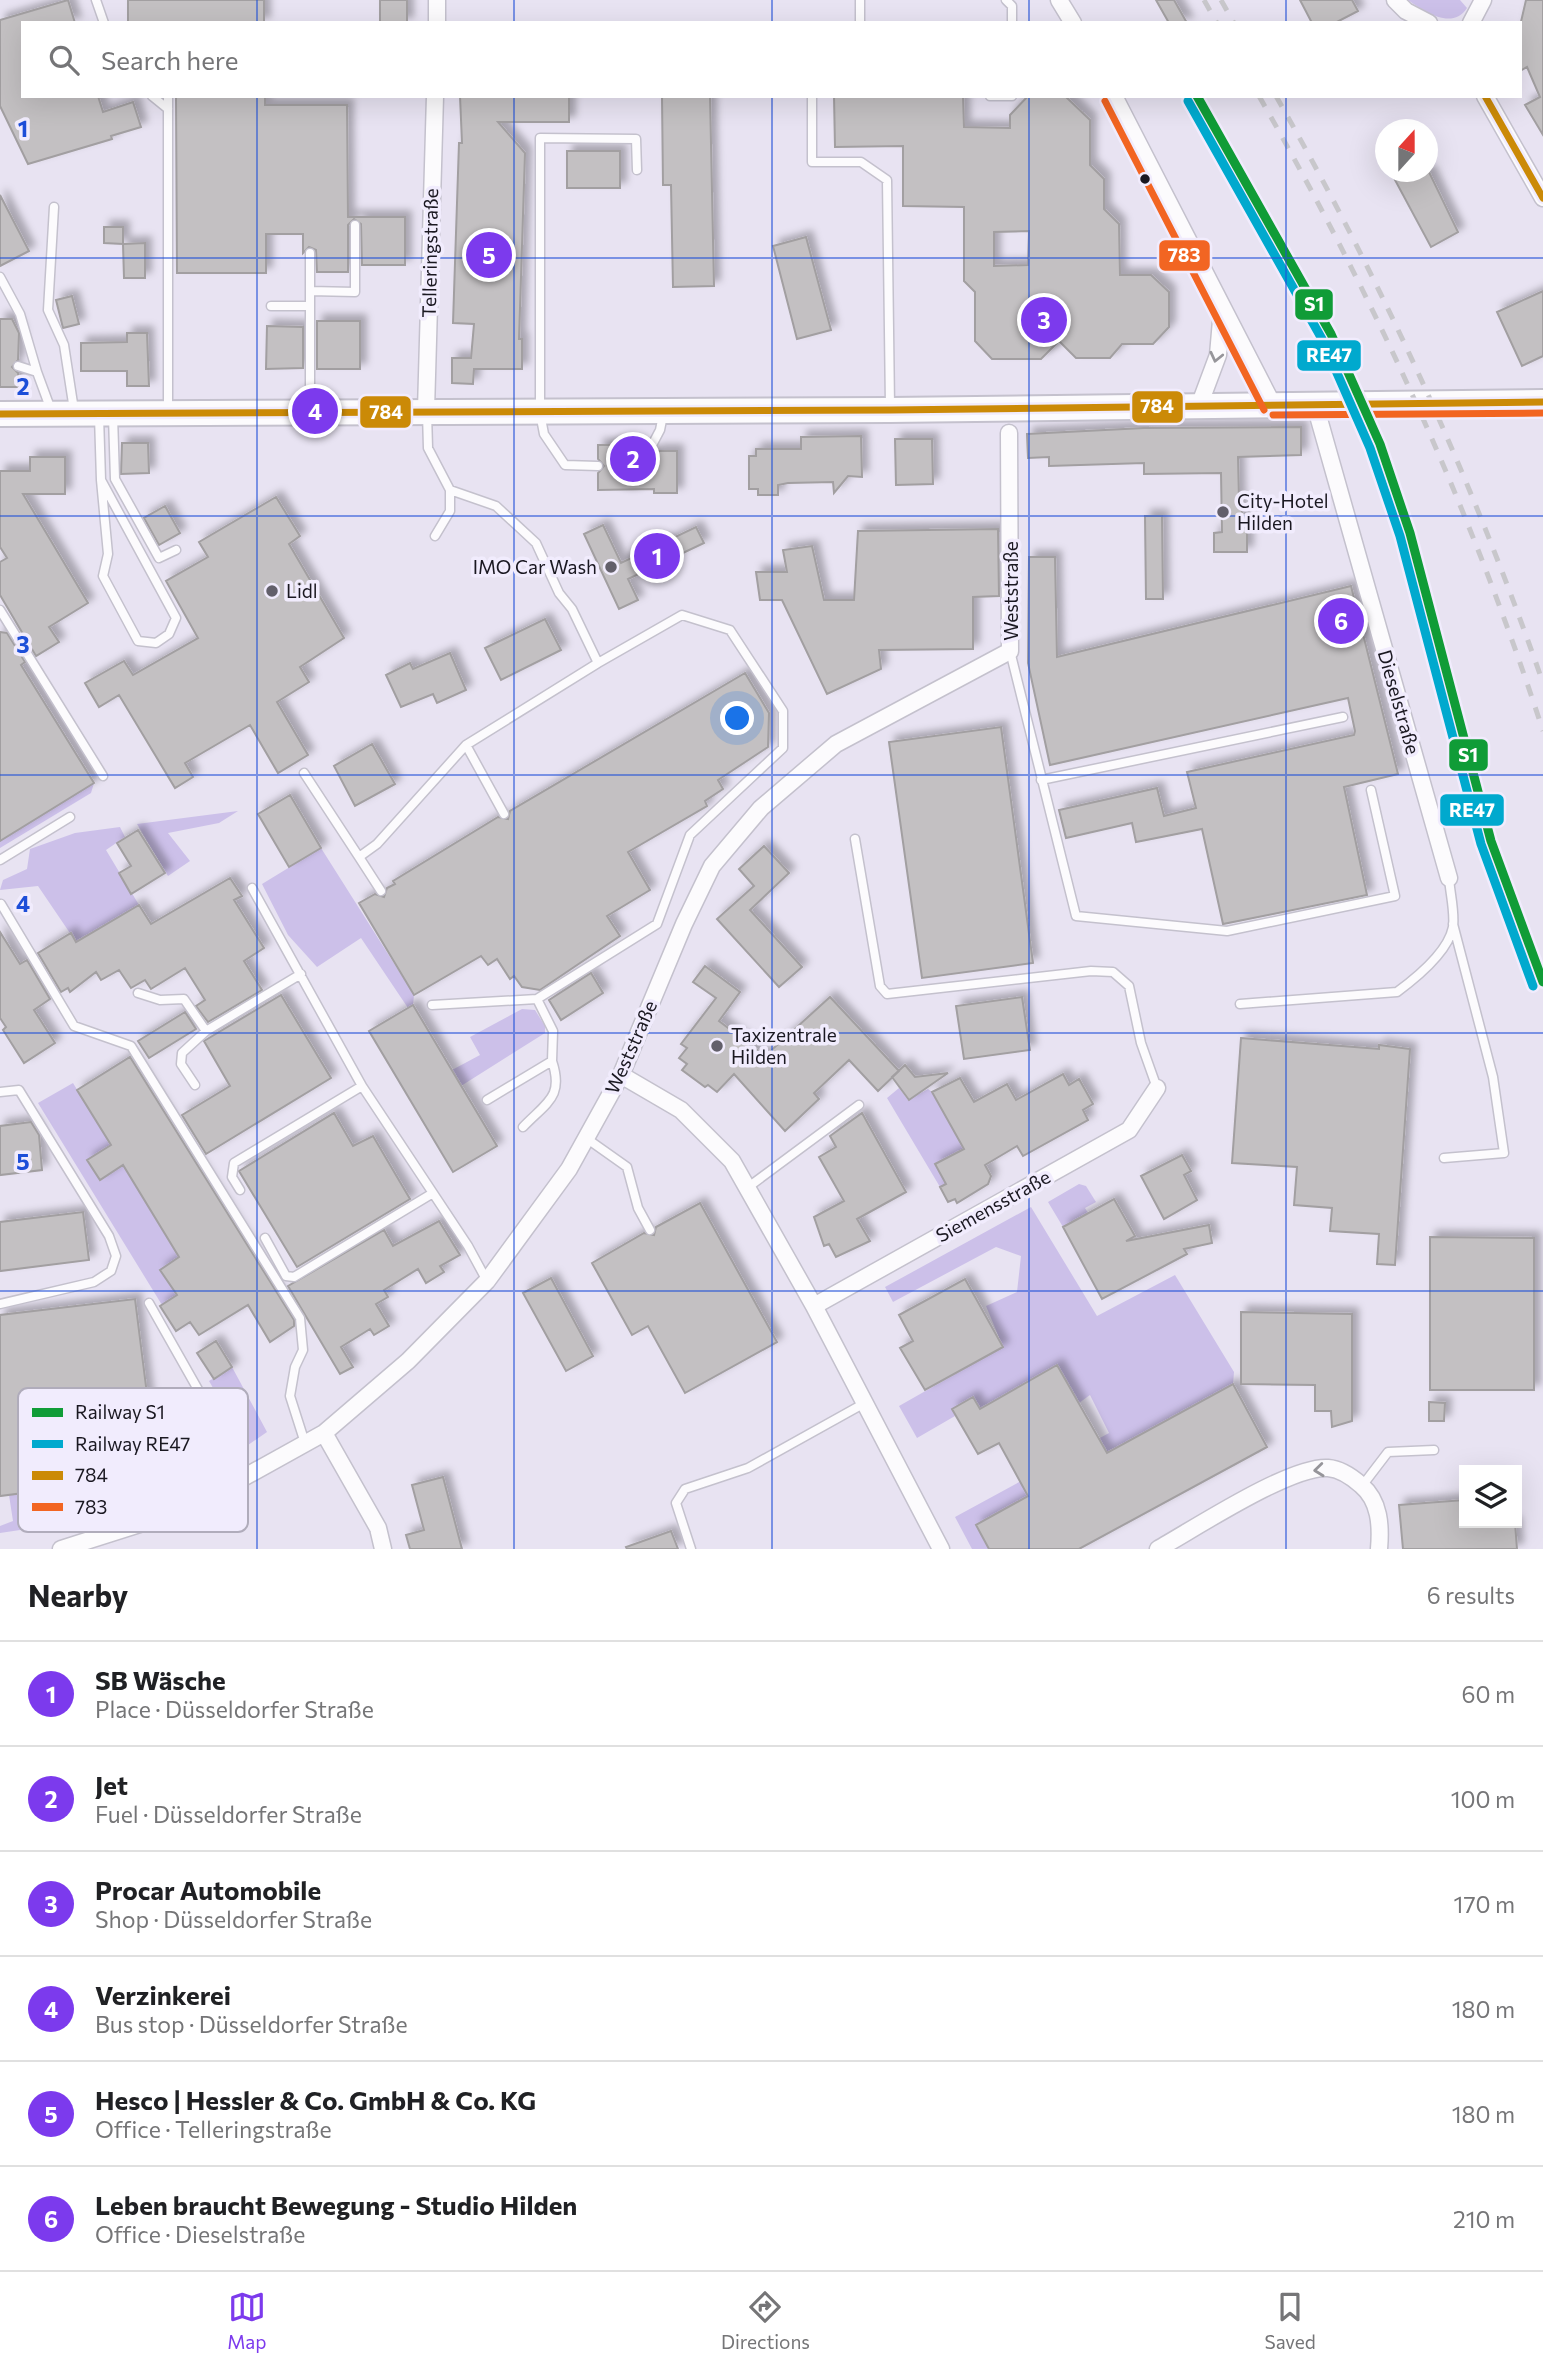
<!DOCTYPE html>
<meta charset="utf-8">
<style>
body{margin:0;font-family:Commissioner,sans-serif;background:#f2f2f2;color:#202124}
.controls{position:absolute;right:21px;bottom:21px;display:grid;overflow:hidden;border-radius:0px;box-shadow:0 7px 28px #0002}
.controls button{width:63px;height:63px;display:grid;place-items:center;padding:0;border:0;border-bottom:2px solid #e0e0e0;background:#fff;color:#202124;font:35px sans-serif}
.compass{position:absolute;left:1375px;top:119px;width:63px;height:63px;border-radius:50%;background:#fff;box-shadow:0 7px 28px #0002;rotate:21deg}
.you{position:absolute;left:738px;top:719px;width:24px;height:24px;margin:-18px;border:5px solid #fff;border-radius:50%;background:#1a73e8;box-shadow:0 0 0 10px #1a73e833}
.badge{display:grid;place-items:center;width:46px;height:46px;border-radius:50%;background:#7c3aed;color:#fff;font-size:23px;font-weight:700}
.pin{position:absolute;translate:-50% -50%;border:4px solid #fff;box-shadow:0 2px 7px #0006}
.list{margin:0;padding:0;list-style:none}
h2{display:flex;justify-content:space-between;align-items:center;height:91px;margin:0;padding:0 28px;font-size:30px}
h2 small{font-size:23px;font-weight:400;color:#757577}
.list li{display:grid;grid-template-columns:46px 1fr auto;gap:21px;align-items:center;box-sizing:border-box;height:105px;padding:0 28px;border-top:2px solid #e0e0e0}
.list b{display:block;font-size:26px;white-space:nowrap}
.list p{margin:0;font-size:23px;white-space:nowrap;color:#757577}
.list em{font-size:23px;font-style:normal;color:#757577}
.icon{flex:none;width:38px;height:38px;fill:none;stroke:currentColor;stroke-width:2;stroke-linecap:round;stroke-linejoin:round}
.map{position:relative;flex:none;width:1543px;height:1549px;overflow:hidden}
.search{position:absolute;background:#fff;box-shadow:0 7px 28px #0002;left:21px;right:21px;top:21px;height:77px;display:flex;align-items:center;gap:18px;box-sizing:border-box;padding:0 24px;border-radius:0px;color:#757577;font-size:26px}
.sheet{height:721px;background:#fff}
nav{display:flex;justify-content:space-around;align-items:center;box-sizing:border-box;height:98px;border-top:2px solid #e0e0e0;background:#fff;font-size:19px;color:#757577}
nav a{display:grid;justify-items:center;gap:4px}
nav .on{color:#7c3aed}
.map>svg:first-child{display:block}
.green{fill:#ccc0e9}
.building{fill:#c3c0c2;stroke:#a29fa1;stroke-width:2;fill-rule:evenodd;filter:url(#shadow)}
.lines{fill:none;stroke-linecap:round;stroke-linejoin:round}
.lane-casing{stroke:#c4c1cd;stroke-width:11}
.street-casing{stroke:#c4c1cd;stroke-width:19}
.primary-casing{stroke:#c4c1cd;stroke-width:28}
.lane{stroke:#fcfbfd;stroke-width:8}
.street{stroke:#fcfbfd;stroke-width:16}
.primary{stroke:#fcfbfd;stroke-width:24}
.rail{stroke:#c8c7cb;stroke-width:5;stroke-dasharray:12 12;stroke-linecap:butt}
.bus-1-casing{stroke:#f1ecfd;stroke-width:12}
.bus-2-casing{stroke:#f1ecfd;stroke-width:12}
.bus-1{stroke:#cb8a07;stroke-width:7}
.bus-2{stroke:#f26522;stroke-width:7}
.rail-1-casing{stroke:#f1ecfd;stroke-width:14}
.rail-2-casing{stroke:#f1ecfd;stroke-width:14}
.rail-1{stroke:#109c37;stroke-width:9}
.rail-2{stroke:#00a9ce;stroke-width:9}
.oneway{stroke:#96959a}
.grid{fill:none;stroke:#1d4ed8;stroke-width:2;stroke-opacity:0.55}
.bus-dot{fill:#1a1821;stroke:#f1ecfd;stroke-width:2.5}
.poi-dot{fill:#625f6a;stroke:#f1ecfd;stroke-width:2.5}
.labels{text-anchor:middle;stroke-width:7;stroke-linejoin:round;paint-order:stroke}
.street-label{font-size:19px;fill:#1a1821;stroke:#f1ecfd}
.poi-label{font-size:19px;fill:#1a1821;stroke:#f1ecfd;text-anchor:start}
.key{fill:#f1ecfd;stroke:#b0acbb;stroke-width:2}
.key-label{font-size:19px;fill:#1a1821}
.grid-label{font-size:23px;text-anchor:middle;font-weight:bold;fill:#1d4ed8;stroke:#f1ecfd;stroke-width:7;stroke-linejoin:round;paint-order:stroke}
.line-badge{stroke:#f1ecfd;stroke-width:2.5}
.badge-label{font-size:19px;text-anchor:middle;font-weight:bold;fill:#fff}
</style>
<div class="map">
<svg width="1543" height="1549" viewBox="0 0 1543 1549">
<defs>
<filter id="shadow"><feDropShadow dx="6" dy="-6" stdDeviation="3.5" flood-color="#0004"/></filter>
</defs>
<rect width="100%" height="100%" fill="#e8e3f2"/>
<path class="green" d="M1408 0H1460L1467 8C1452 31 1424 11 1408 0Z
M94 783 91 793 0 848V841Z
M238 811 219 823 168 833 190 861 168 876 137 824Z
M120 827 125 837 106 850 139 905 76 942 38 886 0 890 3 880 27 869 30 849 75 833Z
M321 848 414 995 413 1005 408 1008 361 938 317 967 288 935 262 884Z
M522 1009 535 1010 545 1026V1033L461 1086 452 1070 480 1055 470 1037Z
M73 1083 195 1284 162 1305 38 1103Z
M899 1088 908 1100 928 1089 932 1092 964 1149 935 1164 946 1184 940 1187 887 1098Z
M1079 1184 1086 1186 1096 1202 1085 1208 1088 1213 1063 1227 1048 1202Z
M1031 1207 1097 1316 1175 1275 1234 1372 1233 1384 976 1525 989 1549H972L955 1517 1109 1433 1090 1395 1079 1403 1057 1365 980 1409 973 1397 952 1409 955 1416 917 1438 899 1406 1003 1347 986 1306 1017 1292 1021 1256 996 1247 893 1302 885 1287Z
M232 1367 267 1432 238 1452 219 1398 209 1381Z
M152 1458 157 1491 47 1526 0 1533V1526L13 1521 9 1495 116 1481 113 1463Z"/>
<path class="building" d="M68 0 75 23H23V96H98L103 112 133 102 141 127 111 136 112 139 28 164 0 106V20Z
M128 0H264V23H128Z
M380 0H407V23H380Z
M1156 0H1174L1187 23H1169Z
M1300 0H1352L1358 11 1335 23H1312Z
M1526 0H1543V135L1525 105 1540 97 1527 67 1520 71V26Z
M176 96H265V105H347L348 217H405V265H362L361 224 354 219 348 225V272H317L316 250 309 247 303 253V234H266V273H177Z
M460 96H569V122H498L525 153 519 339H522V369H474L473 384 452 383V358H471L474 324 453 323 459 143H462Z
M698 96H710L714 286 673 287 671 185H663L662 97Z
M834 96H963L964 127 1010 128V115L1028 96H1065L1090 120V165L1104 179V209L1119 224 1120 275H1151L1169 292V327L1153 344H1122L1110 358H1076L1059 341 1041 359H992L975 341V292L964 281V207L903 206V146L835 147ZM1029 231 1028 265 994 266V232Z
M567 151H620V188H567Z
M1411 172H1429L1458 232 1431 247 1395 180Z
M0 195 29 251 0 266Z
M104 227H123V244L104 243Z
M806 237 831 330 797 339 773 246Z
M145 243V278H124L123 244Z
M1543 291V356L1522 366 1497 312Z
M72 296 79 324 63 328 56 300Z
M0 319H12L19 333 18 360 12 367 18 373 19 387H0Z
M317 321H360V369H317Z
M267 326 303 327V368L266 369Z
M127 333H147L149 386H127V371H81V343L127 342Z
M1301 427V455L1238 457 1239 499 1247 534V552H1214V533L1222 532 1221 473 1144 474V463L1049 466V457L1028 458 1027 434 1144 428Z
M861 436 862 477 848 476 834 493 833 482 788 483 778 485V495H758V489H749V456H756V449H801V437Z
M895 439H932L933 484 896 485Z
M122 443H148L149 473 121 474Z
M598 445H628V451H643L649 458 656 451H677V493H654V489L598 490V473L604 466 598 459Z
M30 457H65V494H23L88 603 49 627 59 642 36 656 0 595V562L7 558 0 547V471H30Z
M276 497 300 536 289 544 344 638 300 667 309 682 277 702 308 755 278 773 250 725 185 763 193 777 175 788 119 695 99 707 85 683 124 661 133 675 198 638 166 581 208 557 199 542Z
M165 506 180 533 159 545 144 518Z
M1145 516H1162L1163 599H1146Z
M603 525 621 563 696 527 704 543 628 579 638 600 619 609 584 534Z
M998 529 999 596 973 597V649L879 650 881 669 827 694 782 600H760L756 572H787L783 550 812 546 824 600H854L858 531Z
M1029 557H1055L1057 657 1351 586 1398 774 1344 787 1367 895 1223 924 1202 829 1136 842 1132 823 1066 838 1059 810 1157 788 1164 816 1196 808 1187 772 1354 735 1355 731 1348 698 1050 765 1028 663Z
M545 619 561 650 501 680 485 648Z
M0 632 7 633 25 662 21 665 94 783 0 841Z
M450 653 466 690 437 703 433 694 401 707 386 675 410 663 413 669Z
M745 673 769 713 768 747 718 780 723 789 705 801 707 806 628 852 650 890 607 916 620 936 540 990 522 987 514 976 510 979 497 959 488 965 481 956 414 995 359 903 375 894 384 897 387 888 395 884 393 881 498 817 508 819 510 811Z
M1001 727 1033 963 922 978 889 742Z
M372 744 395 784 355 806 334 766Z
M290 795 321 848 289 867 258 814Z
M138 830 165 873 131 894 119 873 131 866 117 843Z
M764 846 789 873 750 910 802 967 779 987 717 919 754 886 739 869Z
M230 878 242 896 234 900 264 948 244 961 262 990 208 1022 196 1006 205 1000 185 968 151 989 145 980 131 988 119 970 101 980 96 972 70 992 68 988 61 992 38 953 71 933 76 942 139 905 151 924Z
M0 932 20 964 27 960 50 999 34 1010 55 1043 24 1063 3 1030 6 1027 0 1018Z
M705 966 740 992 719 1021 765 1056 830 997 899 1071 878 1091 849 1060 814 1093 819 1099 785 1131 734 1074 717 1092 708 1085 705 1087 682 1070 687 1064 679 1058 687 1048 681 1044 716 998 693 982Z
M591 973 603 993 561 1020 549 1000Z
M281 995 331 1078 206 1154 182 1115 230 1086 204 1041Z
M1022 997 1030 1050 964 1059 956 1006Z
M413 1005 497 1146 453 1172 369 1031Z
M185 1012 196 1029 149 1058 138 1041Z
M1241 1038 1379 1049V1045L1410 1049 1395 1265 1377 1264 1379 1234 1330 1231 1332 1208 1294 1205 1297 1167 1232 1163Z
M130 1057 294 1320V1326L270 1342 248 1305 199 1335 190 1322 176 1331 160 1306 177 1295 160 1270 179 1257 123 1165 100 1180 87 1160 111 1145 77 1090Z
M905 1065 915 1077 948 1073 909 1100 892 1077Z
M1063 1074 1069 1085 1079 1079 1093 1104 1083 1110 1088 1120 1023 1156 1017 1146 985 1165 991 1176 988 1184 957 1203 955 1199 948 1202 940 1187 946 1184 935 1164 964 1149 932 1092 960 1078 974 1102 1007 1084 1016 1100Z
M334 1113 353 1146 373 1136 410 1199 297 1267 239 1171Z
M862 1113 906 1192 857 1219 870 1241 836 1257 829 1244 824 1246 814 1217 844 1201 819 1157 836 1147 830 1136Z
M31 1122 39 1135 42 1170 0 1175V1126Z
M1182 1155 1191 1171 1184 1175 1197 1200 1164 1219 1141 1176Z
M1114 1199 1135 1236 1126 1241 1209 1225 1212 1243 1184 1249 1187 1254 1102 1299 1063 1227Z
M700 1203 777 1342 685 1393 648 1326 632 1335 592 1263 644 1233 654 1235 656 1227Z
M83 1212 89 1260 0 1271V1222Z
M439 1221 460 1255 440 1266 444 1272 426 1283 418 1269 384 1290 388 1297 376 1304 389 1326 374 1335 370 1329 341 1347 353 1367 340 1374 288 1286 384 1230 393 1246Z
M1430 1237 1534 1238V1390H1430Z
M551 1278 593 1356 566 1371 523 1293Z
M965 1279 1003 1347 925 1390 900 1348 913 1341 899 1315Z
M135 1299 155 1458 113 1463 116 1481 0 1496V1315Z
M1241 1312 1352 1314V1421L1332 1427 1331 1411H1315V1385L1241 1384Z
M216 1341 232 1367 214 1379 197 1353Z
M1057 1365 1107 1453 1233 1384 1267 1447 1079 1549H989L976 1525 1028 1496 999 1443 978 1454 952 1409 973 1397 980 1409Z
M1429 1402 1445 1403 1444 1421H1429Z
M443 1477 462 1549H410L406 1535 424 1530 412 1485Z
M1464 1500V1523H1515L1517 1549H1403L1399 1505Z
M671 1531 678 1549H627L626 1547Z"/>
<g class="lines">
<defs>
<path id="lane" d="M96 0 104 23
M1006 0 1012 6V23
M860 23V0
M152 96 168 109
M812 96V162H861L887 180 890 406
M990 96H1012
M54 207 48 310 64 345 74 410
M310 253V410
M0 277 20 314 37 372
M310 291 355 292V225
M271 306H310
M18 366 37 372 51 410
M168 409V96
M427 413 428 448 450 490V511L435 536
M99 416 101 480 176 618 169 634 156 643 138 641 103 576 108 554 101 480
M113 416 115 479 159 558 176 550
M649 451 660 430 663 415
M598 466 565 465 544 434 540 413V138L636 139 637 170
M450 490 496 506 536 543 559 593 572 609 598 663 682 615 730 630 783 711V748L690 835 657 924 537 999 553 1031 552 1061 487 1100
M0 610 103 776
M1010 651 1076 916 1227 931 1395 896 1371 790
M466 745 504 814
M304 773 359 857
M1041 780 1343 717
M855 839 880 986 887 994 1091 971 1113 972 1129 986 1141 1043 1157 1088
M0 860 70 817
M252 888 362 1086 468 1246 487 1281
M381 891 359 857 377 844 466 745 598 663
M1 904 74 1026 131 1046 300 1318 303 1350 295 1367 290 1396 305 1443
M138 993 160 1000 184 999 206 1031 301 974
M1240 1004 1397 992C1416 978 1448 952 1453 927 1455 912 1450 893 1449 878
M432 1005 537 999
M195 1085 181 1064 182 1053 206 1031
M0 1092 19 1090 109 1236 116 1256 111 1271 94 1282 0 1304
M523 1127C547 1102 564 1097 552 1061
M586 1138 627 1167 638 1208 650 1230
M1444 1158 1504 1153 1493 1077 1453 924
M747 1188 859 1105
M240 1190 232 1177 234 1163 362 1086
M265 1238 286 1276 294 1277 433 1193
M149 1303 213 1416 222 1449 240 1479
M1362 1486 1388 1452 1434 1450
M691 1549 676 1503 685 1489 748 1468 863 1404"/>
<path id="street" d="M437 0V23
M1059 0 1073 23
M1395 0 1406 11 1429 23
M1471 23 1483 0
M1114 96 1273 405
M1485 96 1543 198
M1315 405 1449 878
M1199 406 1218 355 1222 309
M426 410 435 96
M621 1075 681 1110 732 1161 814 1306 941 1549
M814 1306 1129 1130 1157 1088
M324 1433 378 1528 383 1549
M61 1549 187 1509 324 1433 408 1361 487 1281 569 1169 621 1075 684 924 712 866 761 808 836 744 1010 651 1009 433
M1158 1549C1194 1529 1291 1465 1328 1468 1340 1469 1352 1477 1361 1485 1380 1501 1381 1526 1379 1549"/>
<path id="primary" d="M0 414 890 410 1543 402"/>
</defs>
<use href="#lane" class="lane-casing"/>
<use href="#street" class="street-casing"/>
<use href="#primary" class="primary-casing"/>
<use href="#lane" class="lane"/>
<use href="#street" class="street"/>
<use href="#primary" class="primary"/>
<path class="rail" d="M1204 0 1217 23
M1221 0 1234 23
M1259 96C1375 299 1471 509 1543 731
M1276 96C1383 284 1472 479 1543 683"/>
<defs>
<path id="bus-1" d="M1485 96 1543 198
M0 414 890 410 1543 402"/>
<path id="bus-2" d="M1105 101 1264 410
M1273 415 1543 413"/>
</defs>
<use href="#bus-1" class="bus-1-casing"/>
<use href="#bus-2" class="bus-2-casing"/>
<use href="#bus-1" class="bus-1"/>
<use href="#bus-2" class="bus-2"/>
<defs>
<path id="rail-1" d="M1197 96 1331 334 1380 444 1410 533 1491 841 1543 982"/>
<path id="rail-2" d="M1188 101 1322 339 1370 448 1400 536 1481 844 1533 986"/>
</defs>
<use href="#rail-1" class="rail-1-casing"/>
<use href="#rail-2" class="rail-2-casing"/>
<use href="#rail-1" class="rail-1"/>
<use href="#rail-2" class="rail-2"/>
</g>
<defs><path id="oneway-chevron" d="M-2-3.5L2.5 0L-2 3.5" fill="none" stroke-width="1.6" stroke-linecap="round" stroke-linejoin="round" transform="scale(1.75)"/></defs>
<g class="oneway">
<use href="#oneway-chevron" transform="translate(1216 357) rotate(103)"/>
<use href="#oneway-chevron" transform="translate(1319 1470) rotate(174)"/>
</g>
<path class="grid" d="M257 0V23M514 0V23M772 0V23M1029 0V23M1286 0V23M257 96V1549M514 96V1549M772 96V1549M1029 96V1549M1286 96V1549M0 258H1543M0 516H1543M0 775H1543M0 1033H1543M0 1291H1543"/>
<circle class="bus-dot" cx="1145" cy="179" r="6"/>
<g class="poi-dot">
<circle cx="1223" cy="512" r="7"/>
<circle cx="611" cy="567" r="7"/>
<circle cx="272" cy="591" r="7"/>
<circle cx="717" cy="1046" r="7"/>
</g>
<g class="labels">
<g class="street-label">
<text transform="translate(430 253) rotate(-89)" y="7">Telleringstraße</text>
<text transform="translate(1011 591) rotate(-90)" y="7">Weststraße</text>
<text transform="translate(1399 702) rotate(74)" y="7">Dieselstraße</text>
<text transform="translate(631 1047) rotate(-66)" y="7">Weststraße</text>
<text transform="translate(993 1206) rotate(-29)" y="7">Siemensstraße</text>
</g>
<g class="poi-label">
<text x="1237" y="508">City-Hotel<tspan x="1237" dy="22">Hilden</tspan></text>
<text x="597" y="574" text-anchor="end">IMO Car Wash</text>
<text x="286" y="598">Lidl</text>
<text x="731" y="1042">Taxizentrale<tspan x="731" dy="22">Hilden</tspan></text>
</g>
</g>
<rect x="18" y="1388" width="230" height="144" rx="10" class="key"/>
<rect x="32" y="1408" width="31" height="9" fill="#109c37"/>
<rect x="32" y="1440" width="31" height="8" fill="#00a9ce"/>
<rect x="32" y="1471" width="31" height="9" fill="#cb8a07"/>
<rect x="32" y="1503" width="31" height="8" fill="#f26522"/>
<g class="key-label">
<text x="75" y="1419">Railway S1</text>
<text x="75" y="1451">Railway RE47</text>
<text x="75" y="1482">784</text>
<text x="75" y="1514">783</text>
</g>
<g class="grid-label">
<text x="23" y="137">1</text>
<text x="23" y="395">2</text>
<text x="23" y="653">3</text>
<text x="23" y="912">4</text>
<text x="23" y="1170">5</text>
</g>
<g class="line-badge">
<rect x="1158" y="239" width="53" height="33" rx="7" fill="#f26522"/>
<rect x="1294" y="288" width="40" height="33" rx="7" fill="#109c37"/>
<rect x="1296" y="339" width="66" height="33" rx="7" fill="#00a9ce"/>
<rect x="1131" y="390" width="53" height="34" rx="7" fill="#cb8a07"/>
<rect x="359" y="395" width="53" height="34" rx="7" fill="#cb8a07"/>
<rect x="1448" y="738" width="41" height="34" rx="7" fill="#109c37"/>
<rect x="1439" y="793" width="66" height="34" rx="7" fill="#00a9ce"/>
</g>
<g class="badge-label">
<text x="1184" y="262">783</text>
<text x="1314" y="311">S1</text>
<text x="1329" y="362">RE47</text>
<text x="1157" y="413">784</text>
<text x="386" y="419">784</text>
<text x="1468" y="762">S1</text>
<text x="1472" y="817">RE47</text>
</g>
</svg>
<div class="controls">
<button><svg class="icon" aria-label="layers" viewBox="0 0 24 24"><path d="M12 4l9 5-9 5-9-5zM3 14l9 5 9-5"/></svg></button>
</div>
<svg class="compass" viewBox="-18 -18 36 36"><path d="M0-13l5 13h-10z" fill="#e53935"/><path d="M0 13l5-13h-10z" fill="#757577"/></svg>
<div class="you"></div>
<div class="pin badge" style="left:657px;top:556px">1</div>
<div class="pin badge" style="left:633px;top:459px">2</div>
<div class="pin badge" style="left:1044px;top:320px">3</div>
<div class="pin badge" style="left:315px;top:411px">4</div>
<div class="pin badge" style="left:489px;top:255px">5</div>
<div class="pin badge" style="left:1341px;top:621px">6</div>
<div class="search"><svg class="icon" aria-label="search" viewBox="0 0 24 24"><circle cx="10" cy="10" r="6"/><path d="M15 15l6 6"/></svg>Search here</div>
</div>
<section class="sheet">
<h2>Nearby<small>6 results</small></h2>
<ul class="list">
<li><span class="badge">1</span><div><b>SB Wäsche</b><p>Place · Düsseldorfer Straße</p></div><em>60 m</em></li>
<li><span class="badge">2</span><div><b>Jet</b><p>Fuel · Düsseldorfer Straße</p></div><em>100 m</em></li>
<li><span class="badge">3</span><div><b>Procar Automobile</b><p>Shop · Düsseldorfer Straße</p></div><em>170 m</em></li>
<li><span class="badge">4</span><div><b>Verzinkerei</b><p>Bus stop · Düsseldorfer Straße</p></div><em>180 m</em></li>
<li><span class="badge">5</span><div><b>Hesco | Hessler &amp; Co. GmbH &amp; Co. KG</b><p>Office · Telleringstraße</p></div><em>180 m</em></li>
<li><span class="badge">6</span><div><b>Leben braucht Bewegung - Studio Hilden</b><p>Office · Dieselstraße</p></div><em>210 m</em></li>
</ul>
</section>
<nav>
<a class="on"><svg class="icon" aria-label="map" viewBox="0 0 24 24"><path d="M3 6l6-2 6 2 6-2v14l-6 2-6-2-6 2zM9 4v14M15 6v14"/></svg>Map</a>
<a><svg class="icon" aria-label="directions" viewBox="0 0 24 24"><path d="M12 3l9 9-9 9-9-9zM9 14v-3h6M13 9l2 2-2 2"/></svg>Directions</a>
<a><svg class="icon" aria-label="saved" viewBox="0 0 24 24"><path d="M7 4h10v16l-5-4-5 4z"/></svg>Saved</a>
</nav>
